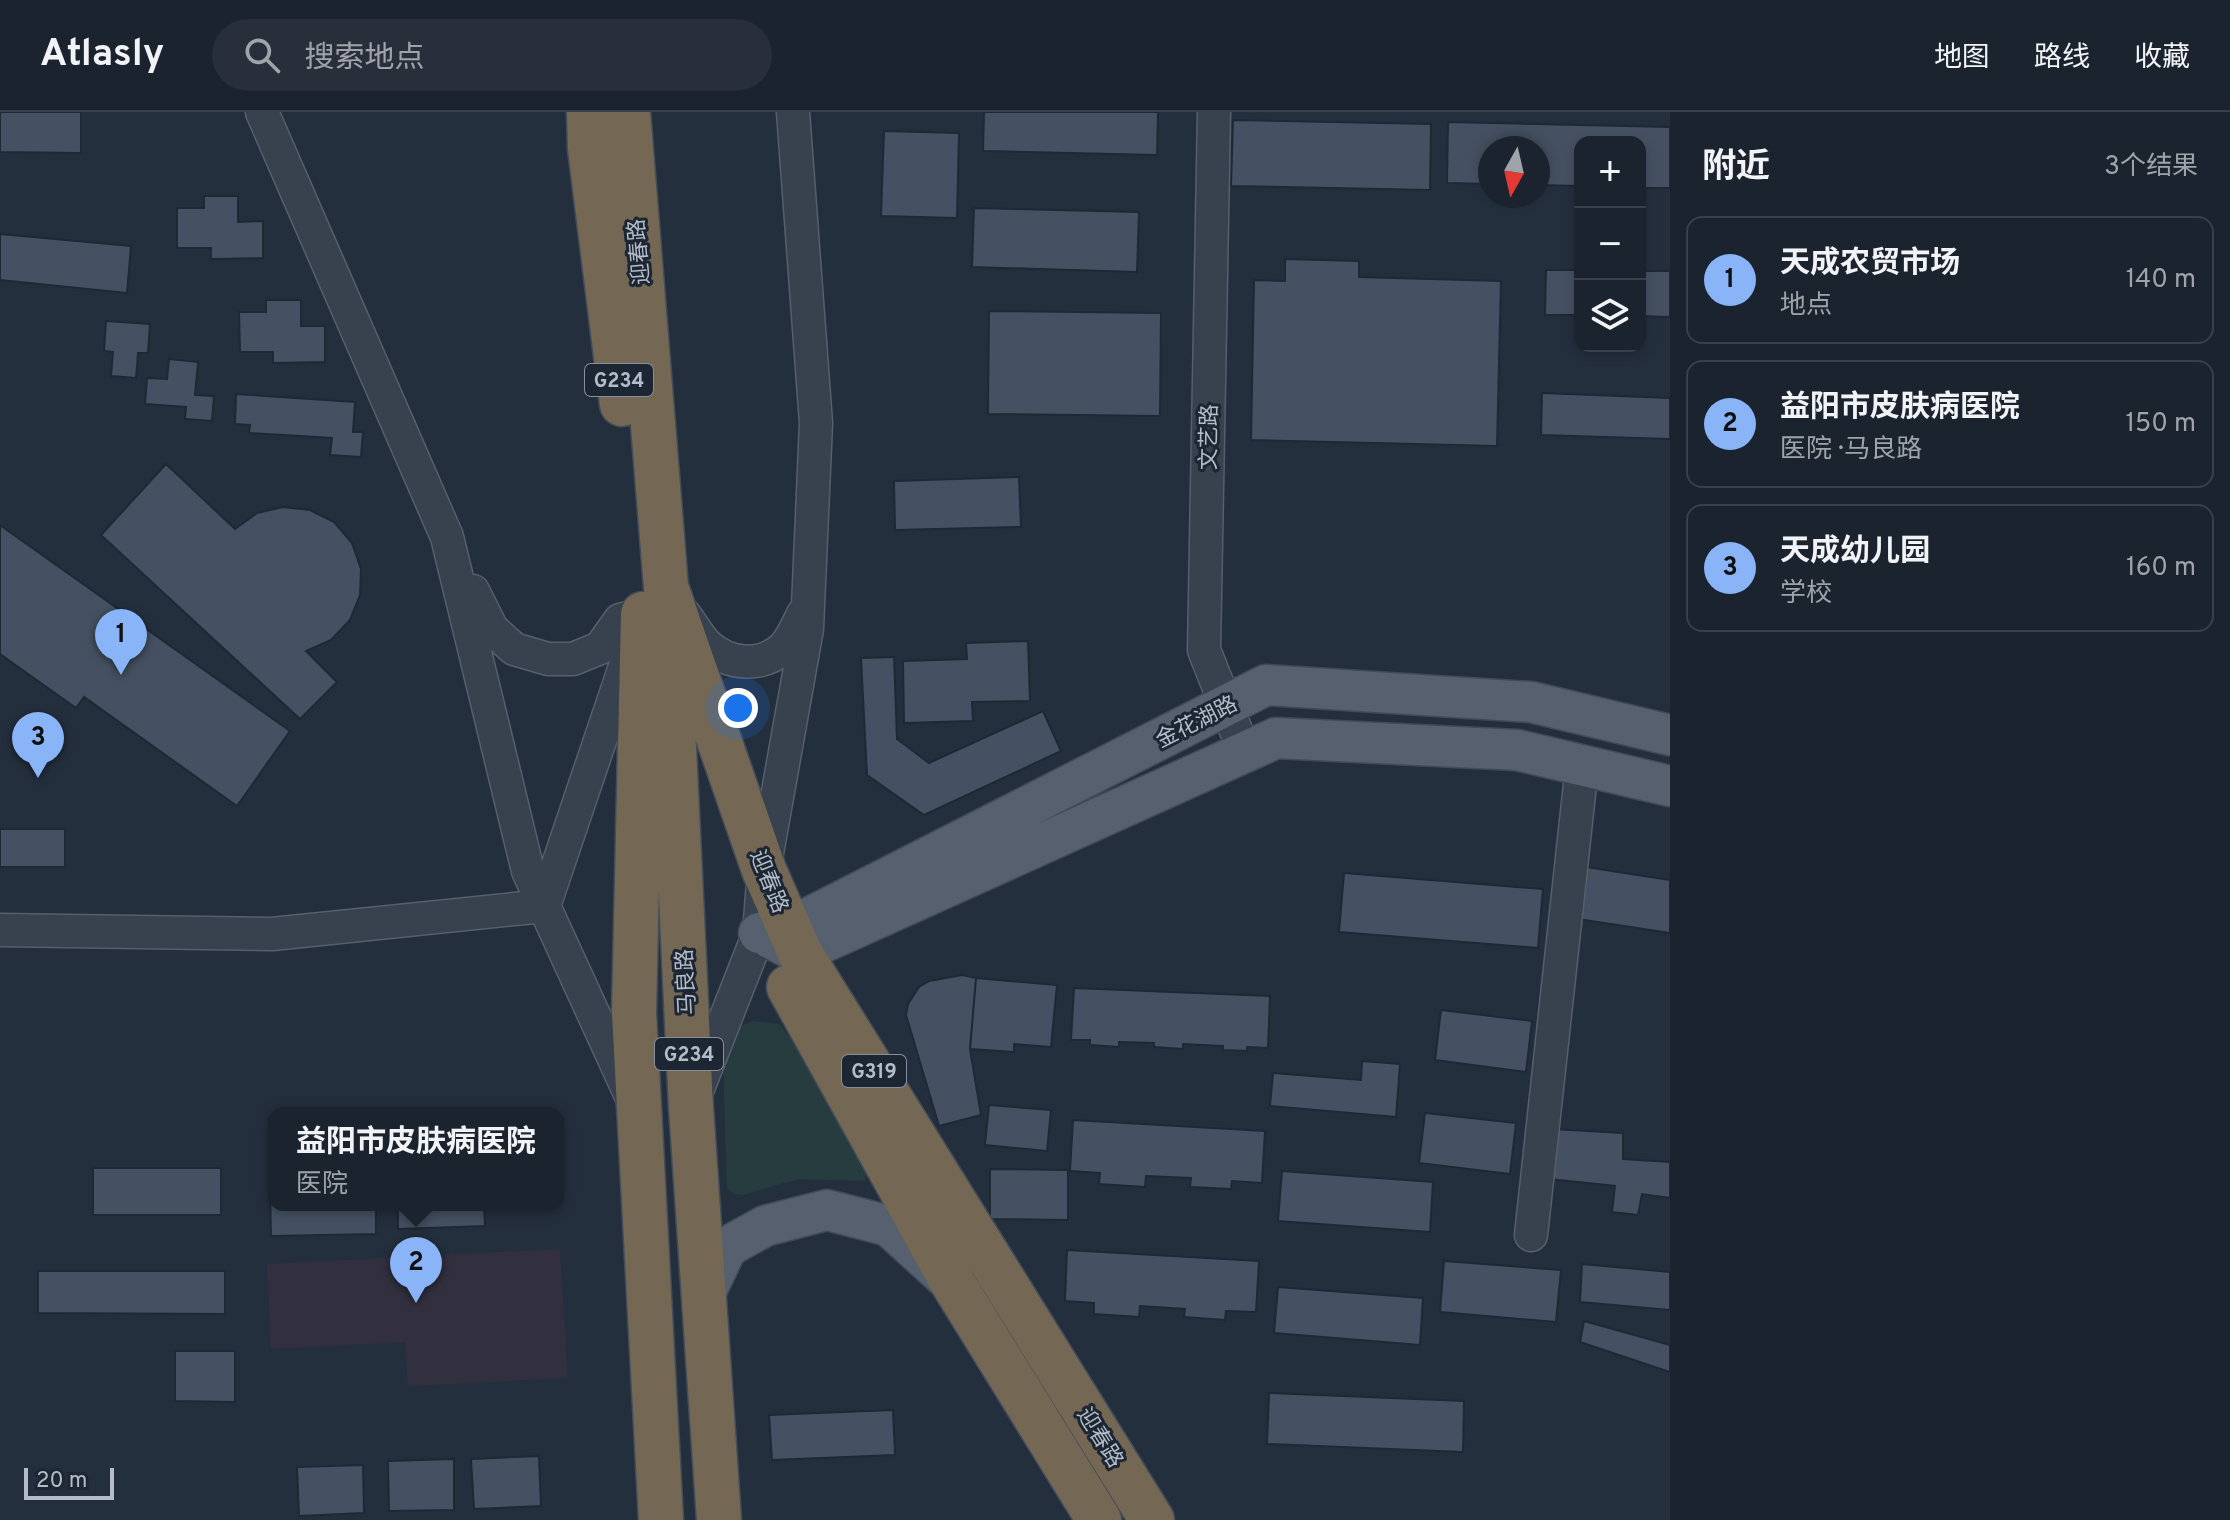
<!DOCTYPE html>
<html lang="zh">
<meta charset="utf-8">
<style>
body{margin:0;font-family:Overpass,"Noto Sans SC",sans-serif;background:#282f3a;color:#f1f3f6}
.controls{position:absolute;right:24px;top:24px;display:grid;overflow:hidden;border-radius:16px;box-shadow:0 4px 12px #0003}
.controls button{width:72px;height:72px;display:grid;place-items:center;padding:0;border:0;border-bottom:2px solid #39404a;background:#1b232e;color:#f1f3f6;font:40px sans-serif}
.compass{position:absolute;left:1478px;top:24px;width:72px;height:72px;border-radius:50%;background:#1b232e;box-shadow:0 4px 12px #0003;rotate:188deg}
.scale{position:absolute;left:24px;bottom:20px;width:90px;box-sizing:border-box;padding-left:8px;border:4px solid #b4bcc9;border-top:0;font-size:22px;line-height:28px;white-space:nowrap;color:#b4bcc9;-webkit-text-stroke:6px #1d2633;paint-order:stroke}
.you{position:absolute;left:738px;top:596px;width:28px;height:28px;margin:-20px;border:6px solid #fff;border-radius:50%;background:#1a73e8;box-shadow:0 0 0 12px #1a73e833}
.badge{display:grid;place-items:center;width:52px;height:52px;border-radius:50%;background:#8ab4f8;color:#111;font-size:26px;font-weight:700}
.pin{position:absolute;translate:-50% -66px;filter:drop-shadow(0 2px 4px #0008)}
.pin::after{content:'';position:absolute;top:42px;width:28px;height:24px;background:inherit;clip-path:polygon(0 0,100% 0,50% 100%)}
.popup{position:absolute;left:268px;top:995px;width:296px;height:104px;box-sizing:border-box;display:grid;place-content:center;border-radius:16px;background:#1b232e;filter:drop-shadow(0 2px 6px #0005);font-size:26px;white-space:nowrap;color:#a0a4aa}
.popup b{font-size:30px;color:#f1f3f6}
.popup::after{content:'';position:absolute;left:50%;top:100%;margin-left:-16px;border:16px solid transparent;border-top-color:#1b232e}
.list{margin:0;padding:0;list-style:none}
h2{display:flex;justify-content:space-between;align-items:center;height:104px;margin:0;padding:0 32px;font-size:34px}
h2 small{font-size:26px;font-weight:400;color:#a0a4aa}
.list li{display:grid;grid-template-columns:52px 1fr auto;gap:24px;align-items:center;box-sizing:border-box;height:128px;margin:0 16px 16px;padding:0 16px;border:2px solid #39404a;border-radius:16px}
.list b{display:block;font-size:30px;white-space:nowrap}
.list p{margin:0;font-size:26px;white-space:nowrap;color:#a0a4aa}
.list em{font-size:26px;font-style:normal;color:#a0a4aa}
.icon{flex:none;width:44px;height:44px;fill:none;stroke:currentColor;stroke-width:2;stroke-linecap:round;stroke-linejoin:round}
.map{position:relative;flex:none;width:1670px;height:1408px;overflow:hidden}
header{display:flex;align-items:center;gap:48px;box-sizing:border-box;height:112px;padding:0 40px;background:#1b232e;border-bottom:2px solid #39404a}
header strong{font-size:38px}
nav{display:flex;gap:44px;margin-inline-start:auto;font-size:28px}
.search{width:560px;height:72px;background:#282f3a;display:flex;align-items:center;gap:20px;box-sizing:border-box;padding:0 28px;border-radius:44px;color:#a0a4aa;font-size:30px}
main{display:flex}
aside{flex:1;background:#1b232e}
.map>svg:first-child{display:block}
.medical{fill:#32303f}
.green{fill:#263c3f}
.building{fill:#455162;stroke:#1f2835;stroke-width:2}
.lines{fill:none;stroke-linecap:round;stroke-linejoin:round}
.minor-casing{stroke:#565f6c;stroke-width:35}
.major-casing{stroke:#414a57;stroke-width:43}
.highway-casing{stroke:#434c59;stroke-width:47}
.minor{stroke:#38414e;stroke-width:32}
.major{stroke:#56606e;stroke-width:40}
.highway{stroke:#746855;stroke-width:44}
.labels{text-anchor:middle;stroke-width:6;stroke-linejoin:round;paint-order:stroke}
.shield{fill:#1d2633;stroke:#878f9c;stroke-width:2}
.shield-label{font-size:20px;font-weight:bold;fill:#b4bcc9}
.street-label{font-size:22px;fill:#b4bcc9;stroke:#1d2633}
</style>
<header>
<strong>Atlasly</strong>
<div class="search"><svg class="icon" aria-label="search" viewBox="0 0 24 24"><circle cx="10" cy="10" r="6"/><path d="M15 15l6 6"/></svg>搜索地点</div>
<nav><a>地图</a><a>路线</a><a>收藏</a></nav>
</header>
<main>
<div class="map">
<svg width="1670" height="1408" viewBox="0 0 1670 1408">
<rect width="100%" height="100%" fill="#242f3e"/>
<path class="medical" d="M560 1137 568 1266 408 1274 405 1230 271 1237 267 1152Z"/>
<path class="green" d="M753 909 779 912 789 924 861 1036 869 1060 865 1069 798 1067 743 1083 734 1082 727 1076 723 952 738 915Z"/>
<path class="building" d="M0 0H81V41L0 40Z
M984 0H1158L1157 43 983 39Z
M1233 8 1431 12 1430 78 1231 74Z
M1448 10 1670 15V76H1640V30H1580V74L1538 73V36H1490V72L1447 71Z
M884 19 959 21 957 106 881 104Z
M204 84H238V110L263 109V146L211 147V136H177V96H204Z
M974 96 1139 100 1137 160 972 155Z
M0 122 131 134 127 181 0 168Z
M1285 147 1359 149V165L1501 169 1497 334 1251 328 1254 168 1285 169Z
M1546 158H1580V203H1545Z
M1640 159H1670V205L1640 204Z
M266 188H301V214H325V250L273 251V240H240L239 200H266Z
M989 199 1161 201 1160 304 988 302Z
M106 209 150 212 148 241H138L136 266 111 264 113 240 104 239Z
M169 247 198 250 195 283 214 284 212 309 185 307 186 295 145 292 147 266 167 267Z
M1542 281 1670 286V327L1541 323Z
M236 282 355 290 353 320H363L361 345 330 343 332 326 249 321 250 313 235 312Z
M166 352 235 417 257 401 283 395 310 398 334 410 352 431 361 457 360 483 350 508 331 528 306 539 337 570 300 607 101 423Z
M1019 365 1021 415 895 418 894 369Z
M0 413 290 619 237 694 84 585 76 596 0 542Z
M1028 529 1030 589 972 590 973 609 904 611 903 549 967 547 966 531Z
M894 545 897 627 929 651 1043 599 1061 639 924 703 867 663 861 546Z
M0 717H65V755H0Z
M1586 755 1670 768V821L1578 807Z
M1344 761 1543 777 1538 836 1339 820Z
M962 863 976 866 970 937 981 1003 939 1014 906 903 908 892 919 875 929 869Z
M976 866 1057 873 1051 935 1014 932V940L970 937Z
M1074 876 1270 884 1268 936 1247 935V939L1223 938V934L1183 932V937L1154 935V931L1119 930V935L1090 933V928H1071Z
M1441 898 1532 909 1526 960 1435 948Z
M1362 949 1400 952 1396 1005 1270 994 1273 961 1361 968Z
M989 993 1051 998 1047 1039 985 1033Z
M1425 1001 1516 1011 1510 1062 1419 1051Z
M1073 1008 1265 1019 1262 1071 1232 1069 1231 1077 1190 1075 1191 1066 1146 1064 1145 1075 1099 1072 1100 1061 1070 1059Z
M1552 1017 1623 1021V1047L1670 1050V1086L1642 1082 1638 1103 1612 1100 1615 1074 1549 1067Z
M93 1056H221V1103H93Z
M990 1057 1068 1058V1108L990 1107Z
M1282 1059 1433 1070 1430 1120 1278 1109Z
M270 1075H274V1093H376V1122L271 1124Z
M398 1093H484L485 1114 398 1117Z
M1067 1138 1259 1149 1256 1200 1226 1199 1225 1208 1184 1205 1185 1197 1140 1194 1139 1205 1094 1202V1191L1065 1189Z
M1444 1149 1561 1158 1556 1210 1440 1200Z
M1582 1152 1670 1160V1198L1580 1190Z
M38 1159H225V1202L38 1201Z
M1278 1175 1423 1186 1420 1233 1274 1221Z
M1584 1209 1670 1233V1260L1580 1230Z
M175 1239H235V1290L175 1289Z
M1269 1281 1464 1289 1463 1340 1267 1332Z
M893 1298 895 1343 772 1348 769 1303Z
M539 1344 541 1394 474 1397 471 1347Z
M454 1347V1398L389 1399 388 1349Z
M363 1353 364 1401 299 1404 297 1355Z"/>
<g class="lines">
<defs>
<path id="minor" d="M262 0 447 425 528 759 632 986
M1214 0 1204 538 1245 641
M473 479 492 517 514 537 548 547H573L600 536 620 508 643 502
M684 502C692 512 698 524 707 533 728 553 761 556 783 536 792 527 797 514 803 502
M0 818 272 822 544 794 633 531
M695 984 759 821 764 758 807 517 816 311 793 0
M1531 1123 1582 654"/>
<path id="major" d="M759 821 789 816 1266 573 1531 590 1670 623
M770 826 800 841 1276 626 1517 638 1670 674
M705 1181 727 1135 765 1114 827 1098 889 1114 944 1164"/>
<path id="highway" d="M589 0 590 36 622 292
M628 0 666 475 764 758 800 841 1152 1408
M643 502 634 901 661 1408
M669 530 691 995 719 1408
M789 875 954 1173 1099 1408"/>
</defs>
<use href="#minor" class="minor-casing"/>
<use href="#major" class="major-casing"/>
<use href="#highway" class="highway-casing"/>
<use href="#minor" class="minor"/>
<use href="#major" class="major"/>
<use href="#highway" class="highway"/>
</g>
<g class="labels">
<g class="shield">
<rect x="585" y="252" width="68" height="32" rx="6"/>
<rect x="655" y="926" width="68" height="32" rx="6"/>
<rect x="842" y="943" width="64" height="32" rx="6"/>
</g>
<g class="shield-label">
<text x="619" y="275">G234</text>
<text x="689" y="949">G234</text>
<text x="874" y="966">G319</text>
</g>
<g class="street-label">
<text transform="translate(638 140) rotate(-95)" y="8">迎春路</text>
<text transform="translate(1208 325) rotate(-89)" y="8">文艺路</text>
<text transform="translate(1196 609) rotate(-27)" y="8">金花湖路</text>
<text transform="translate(770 769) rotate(68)" y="8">迎春路</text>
<text transform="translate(685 870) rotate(-93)" y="8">马良路</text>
<text transform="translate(1101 1325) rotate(58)" y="8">迎春路</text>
</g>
</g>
</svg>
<div class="controls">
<button>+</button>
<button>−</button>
<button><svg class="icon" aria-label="layers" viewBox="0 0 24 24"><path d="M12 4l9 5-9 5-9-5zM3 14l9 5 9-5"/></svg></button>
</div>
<svg class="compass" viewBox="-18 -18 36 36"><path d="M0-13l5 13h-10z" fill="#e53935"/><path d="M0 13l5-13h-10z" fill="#a0a4aa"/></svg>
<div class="scale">20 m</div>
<div class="you"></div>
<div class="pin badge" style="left:121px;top:563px">1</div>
<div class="pin badge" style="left:416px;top:1191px">2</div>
<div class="popup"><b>益阳市皮肤病医院</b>医院</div>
<div class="pin badge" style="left:38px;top:666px">3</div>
</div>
<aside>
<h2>附近<small>3个结果</small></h2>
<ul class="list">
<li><span class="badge">1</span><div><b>天成农贸市场</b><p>地点</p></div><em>140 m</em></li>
<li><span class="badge">2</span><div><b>益阳市皮肤病医院</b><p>医院 · 马良路</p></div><em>150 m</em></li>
<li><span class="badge">3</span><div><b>天成幼儿园</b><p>学校</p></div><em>160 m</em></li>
</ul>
</aside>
</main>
